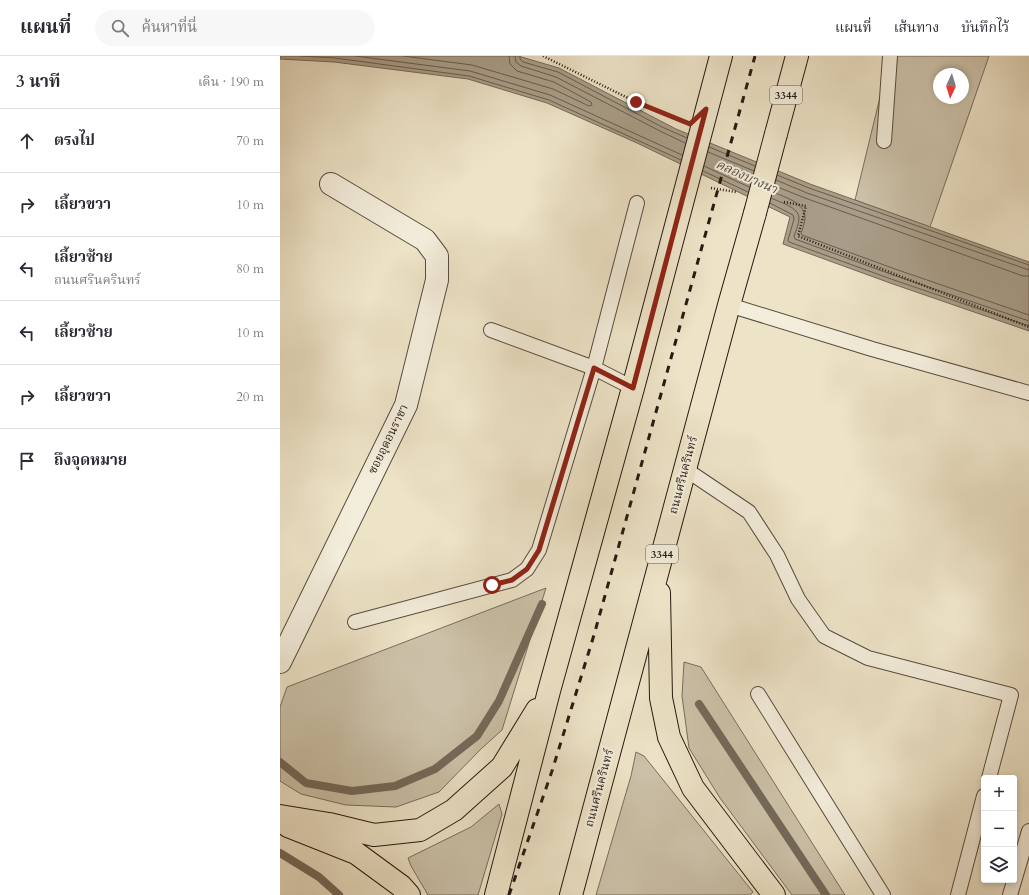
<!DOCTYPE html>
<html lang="th">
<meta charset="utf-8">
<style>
body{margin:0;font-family:Cardo,"Noto Serif Thai",serif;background:#f7f7f7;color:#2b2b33}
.controls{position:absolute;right:12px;bottom:12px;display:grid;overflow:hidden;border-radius:4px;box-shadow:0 2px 6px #0003}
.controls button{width:36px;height:36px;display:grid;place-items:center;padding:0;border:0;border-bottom:1px solid #e1e1e2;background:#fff;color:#2b2b33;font:20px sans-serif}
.compass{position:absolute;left:653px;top:12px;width:36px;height:36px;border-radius:50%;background:#fff;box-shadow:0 2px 6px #0003;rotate:184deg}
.stop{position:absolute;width:12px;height:12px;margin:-9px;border:3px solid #8f2418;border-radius:50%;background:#fff}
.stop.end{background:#8f2418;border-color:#fff;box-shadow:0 1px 4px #0008}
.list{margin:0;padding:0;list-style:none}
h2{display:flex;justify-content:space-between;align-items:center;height:52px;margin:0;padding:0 16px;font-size:17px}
h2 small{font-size:13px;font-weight:400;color:#7c7c81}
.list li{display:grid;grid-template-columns:26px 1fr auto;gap:12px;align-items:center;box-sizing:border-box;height:64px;padding:0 16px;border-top:1px solid #e1e1e2}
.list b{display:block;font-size:15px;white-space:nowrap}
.list p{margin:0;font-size:13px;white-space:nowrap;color:#7c7c81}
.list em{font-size:13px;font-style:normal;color:#7c7c81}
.icon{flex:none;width:22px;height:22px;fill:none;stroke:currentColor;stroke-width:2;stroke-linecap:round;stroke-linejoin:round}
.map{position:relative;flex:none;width:749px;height:839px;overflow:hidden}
header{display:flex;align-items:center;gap:24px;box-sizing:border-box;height:56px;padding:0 20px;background:#fff;border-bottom:1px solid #e1e1e2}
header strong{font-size:19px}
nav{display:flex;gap:22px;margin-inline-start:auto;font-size:14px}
.search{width:280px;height:36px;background:#f7f7f7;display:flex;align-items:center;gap:10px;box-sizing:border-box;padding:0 14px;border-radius:22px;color:#7c7c81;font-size:15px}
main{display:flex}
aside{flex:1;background:#fff}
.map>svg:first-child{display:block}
.green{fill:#cbc1a8;stroke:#786d5d;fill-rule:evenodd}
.water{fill:#a99e89;stroke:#746959}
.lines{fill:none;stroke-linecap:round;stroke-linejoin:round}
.shore{stroke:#675c4e;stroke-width:1}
.stream{stroke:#746959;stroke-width:8}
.service-casing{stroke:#574c3f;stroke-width:16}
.minor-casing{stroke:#574c3f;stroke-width:24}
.primary-casing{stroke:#251912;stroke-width:24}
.path{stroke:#251912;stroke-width:2.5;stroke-dasharray:1 2;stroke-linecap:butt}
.service{stroke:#f3eddb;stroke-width:14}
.minor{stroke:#f3eddb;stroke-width:22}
.primary{stroke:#ede3c7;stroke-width:22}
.rail{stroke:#251912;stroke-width:3;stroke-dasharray:7 7;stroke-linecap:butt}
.primary-bridge-casing{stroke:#251912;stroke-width:24;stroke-linecap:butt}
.primary-bridge{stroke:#ede3c7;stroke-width:22}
.route{stroke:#8f2418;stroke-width:5}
.labels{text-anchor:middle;stroke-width:4;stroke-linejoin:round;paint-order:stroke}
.shield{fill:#f3eddb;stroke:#63594e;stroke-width:1}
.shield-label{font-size:11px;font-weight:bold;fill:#251912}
.street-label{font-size:12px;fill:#251912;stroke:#f3eddb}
.water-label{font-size:13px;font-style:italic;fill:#5a4e42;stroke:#f3eddb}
</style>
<header>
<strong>แผนที่</strong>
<div class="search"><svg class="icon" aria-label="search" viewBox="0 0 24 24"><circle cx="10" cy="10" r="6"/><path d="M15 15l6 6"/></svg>ค้นหาที่นี่</div>
<nav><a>แผนที่</a><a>เส้นทาง</a><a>บันทึกไว้</a></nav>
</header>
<main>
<aside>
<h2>3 นาที<small>เดิน · 190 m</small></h2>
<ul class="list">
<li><svg class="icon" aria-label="ahead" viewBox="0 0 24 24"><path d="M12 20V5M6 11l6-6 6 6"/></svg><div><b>ตรงไป</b></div><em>70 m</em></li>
<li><svg class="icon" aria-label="right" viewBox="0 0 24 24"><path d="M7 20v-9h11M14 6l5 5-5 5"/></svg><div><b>เลี้ยวขวา</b></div><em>10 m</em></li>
<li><svg class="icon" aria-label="left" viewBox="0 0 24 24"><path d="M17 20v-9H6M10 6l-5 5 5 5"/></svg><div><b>เลี้ยวซ้าย</b><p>ถนนศรีนครินทร์</p></div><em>80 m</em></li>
<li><svg class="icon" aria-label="left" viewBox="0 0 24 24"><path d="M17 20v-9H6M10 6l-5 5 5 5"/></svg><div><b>เลี้ยวซ้าย</b></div><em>10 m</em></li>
<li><svg class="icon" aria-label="right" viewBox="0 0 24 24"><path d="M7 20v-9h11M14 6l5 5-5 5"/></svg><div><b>เลี้ยวขวา</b></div><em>20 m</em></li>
<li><svg class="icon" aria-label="arrive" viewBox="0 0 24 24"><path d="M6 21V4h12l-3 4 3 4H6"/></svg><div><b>ถึงจุดหมาย</b></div></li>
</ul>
</aside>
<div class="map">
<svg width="749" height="839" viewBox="0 0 749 839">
<rect width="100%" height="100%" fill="#ede3c7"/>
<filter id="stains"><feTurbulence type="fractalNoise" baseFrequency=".005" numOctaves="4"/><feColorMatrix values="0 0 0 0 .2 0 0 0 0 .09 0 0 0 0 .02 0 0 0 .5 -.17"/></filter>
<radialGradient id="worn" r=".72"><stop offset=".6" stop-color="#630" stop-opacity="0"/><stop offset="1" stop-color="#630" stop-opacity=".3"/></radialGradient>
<path class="green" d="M610 0H709L650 171 575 144ZM659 18H683V42H659Z
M266 532 222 674 201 693 159 736 116 751 66 749 21 738 0 725V651L7 631Z
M404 606 421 611 565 839H512L440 742 409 692 402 640Z
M356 696 364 700 473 836 470 839H316L351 720Z
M219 748 222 758 198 839H148L131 810 128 802 191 771Z"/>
<path class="water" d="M0 0H238L279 12 396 73 530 128 749 206V275L610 227 503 188 510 161 357 87 267 47 188 23 54 6 0 3Z"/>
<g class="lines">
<path class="shore" d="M20 0 55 2 189 20 269 44 401 104
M75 0 190 15 270 39 402 99
M123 0 192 9 273 33 309 50 312 49 311 46 274 26 237 15 230 8 229 0
M235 0 236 6 241 10 276 21 380 75 405 87
M240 0V3L243 6 278 16 382 71 407 82
M429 91 475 110
M428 96 474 115
M424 110 469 131
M423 115 468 136
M497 119 529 132 749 209
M496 124 527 137 749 214
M495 130 525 142 743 220H749
M493 136C504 141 524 146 525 161 525 166 523 172 521 177L522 179 615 213 749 259
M491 142C499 146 519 151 519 162 519 168 516 175 514 180L515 183 613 219 749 265
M490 147 513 159 514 163 508 184 509 186 611 223 749 270"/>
<path class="stream" d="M419 648 546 839
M0 706 26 727 72 735 115 730 155 713 197 680 219 645 262 548
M0 797 39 821 59 839"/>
<defs>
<path id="service" d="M604 85 610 0
M449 249 592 293 749 337
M211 274 314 312 353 332
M405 413 469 456 497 499 518 543 544 580 588 602 731 639 709 722
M75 566 232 524 247 513 259 494 314 312 357 147
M478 638 603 839
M678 839 704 740
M730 839 749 775"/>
<path id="minor" d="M0 606 126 349 157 224V200L145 184 51 128"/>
<path id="primary" d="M496 78 517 0
M379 537 381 642 389 681 413 732 494 839
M0 760 49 768 94 779 140 774 174 754 222 711 257 654
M8 770 76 797 121 830 129 839
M216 839 269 635 353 332 441 0
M291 839 449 249 475 157"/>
</defs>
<use href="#service" class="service-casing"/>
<use href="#minor" class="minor-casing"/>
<use href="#primary" class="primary-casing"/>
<path class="path" d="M263 0 356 46 400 64
M431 132 456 136
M504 146 526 150 518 180 749 271"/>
<use href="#service" class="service"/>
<use href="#minor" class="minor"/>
<use href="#primary" class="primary"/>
<path class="rail" d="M229 839 272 715 314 579 475 0"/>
<defs>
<path id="primary-bridge" d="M475 157 496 78"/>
</defs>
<use href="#primary-bridge" class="primary-bridge-casing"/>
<use href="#primary-bridge" class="primary-bridge"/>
</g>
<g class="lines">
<path class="route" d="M212 529 232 524 247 513 259 494 314 312 353 332 426 53 410 68 356 46"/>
</g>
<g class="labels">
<g class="shield">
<rect x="490" y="30" width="32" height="18" rx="3"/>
<rect x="366" y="489" width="32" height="18" rx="3"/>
</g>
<g class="shield-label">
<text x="506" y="43">3344</text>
<text x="382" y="502">3344</text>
</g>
<g class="street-label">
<text transform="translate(108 383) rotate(-64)" y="4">ซอยอุดอนราชา</text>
<text transform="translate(403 419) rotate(-75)" y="4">ถนนศรีนครินทร์</text>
<text transform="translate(319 732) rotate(-75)" y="4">ถนนศรีนครินทร์</text>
</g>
<g class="water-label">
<text transform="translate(467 120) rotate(24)" y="5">คลองบางนา</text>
</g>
</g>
<rect width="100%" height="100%" filter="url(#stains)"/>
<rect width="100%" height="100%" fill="url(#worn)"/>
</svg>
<div class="controls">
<button>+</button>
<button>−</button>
<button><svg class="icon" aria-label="layers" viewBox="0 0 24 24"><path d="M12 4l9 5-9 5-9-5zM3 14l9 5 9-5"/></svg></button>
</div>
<svg class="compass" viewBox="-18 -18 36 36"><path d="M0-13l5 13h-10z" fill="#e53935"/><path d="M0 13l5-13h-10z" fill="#7c7c81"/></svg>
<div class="stop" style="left:212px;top:529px"></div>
<div class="stop end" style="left:356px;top:46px"></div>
</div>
</main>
